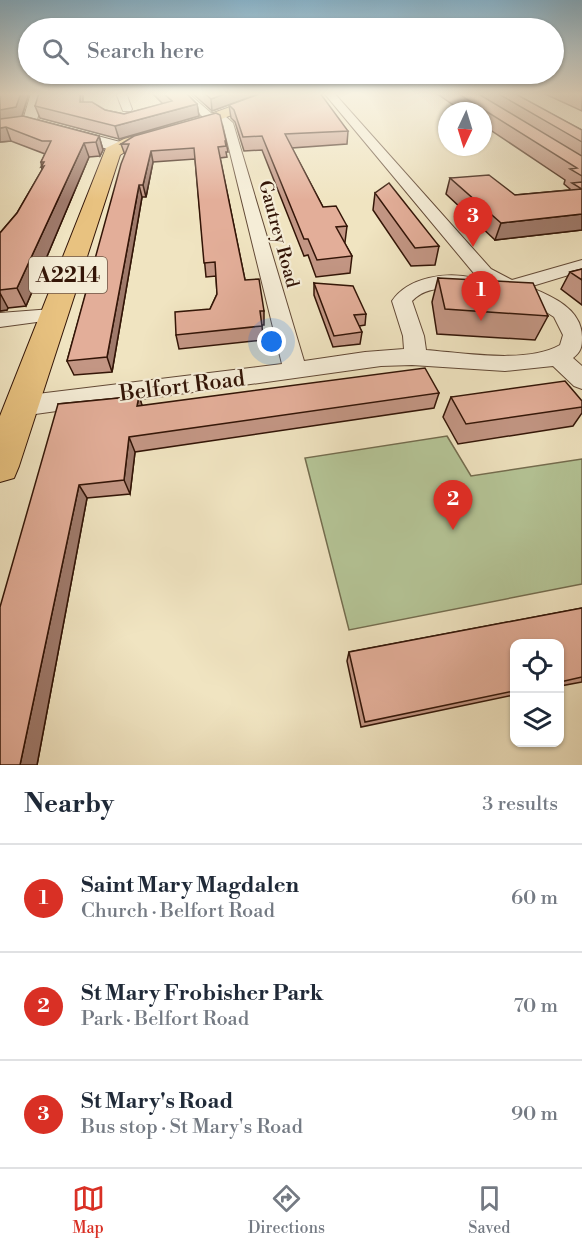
<!DOCTYPE html>
<meta charset="utf-8">
<style>
body{margin:0;font-family:"Libre Bodoni",serif;background:#f6f6f7;color:#1f2937}
.controls{position:absolute;right:18px;bottom:18px;display:grid;overflow:hidden;border-radius:12px;box-shadow:0 2px 4px #0004}
.controls button{width:54px;height:54px;display:grid;place-items:center;padding:0;border:0;border-bottom:2px solid #e0e1e3;background:#fff;color:#1f2937;font:30px sans-serif}
.compass{position:absolute;left:438px;top:102px;width:54px;height:54px;border-radius:50%;background:#fff;box-shadow:0 2px 4px #0004;rotate:184deg}
.you{position:absolute;left:272px;top:342px;width:21px;height:21px;margin:-15px;border:4px solid #fff;border-radius:50%;background:#1a73e8;box-shadow:0 0 0 9px #1a73e833}
.badge{display:grid;place-items:center;width:39px;height:39px;border-radius:50%;background:#d93025;color:#fff;font-size:20px;font-weight:700}
.pin{position:absolute;translate:-50% -50px;filter:drop-shadow(0 2px 3px #0008)}
.pin::after{content:'';position:absolute;top:32px;width:21px;height:18px;background:inherit;clip-path:polygon(0 0,100% 0,50% 100%)}
.list{margin:0;padding:0;list-style:none}
h2{display:flex;justify-content:space-between;align-items:center;height:78px;margin:0;padding:0 24px;font-size:26px}
h2 small{font-size:20px;font-weight:400;color:#747a83}
.list li{display:grid;grid-template-columns:39px 1fr auto;gap:18px;align-items:center;box-sizing:border-box;height:108px;padding:0 24px;border-top:2px solid #e0e1e3}
.list b{display:block;font-size:22px;white-space:nowrap}
.list p{margin:0;font-size:20px;white-space:nowrap;color:#747a83}
.list em{font-size:20px;font-style:normal;color:#747a83}
.icon{flex:none;width:33px;height:33px;fill:none;stroke:currentColor;stroke-width:2;stroke-linecap:round;stroke-linejoin:round}
.map{position:relative;flex:none;width:582px;height:765px;overflow:hidden}
.search{position:absolute;background:#fff;box-shadow:0 2px 4px #0004;left:18px;right:18px;top:18px;height:66px;display:flex;align-items:center;gap:15px;box-sizing:border-box;padding:0 21px;border-radius:33px;color:#747a83;font-size:22px}
.sheet{height:402px;background:#fff}
nav{display:flex;justify-content:space-around;align-items:center;box-sizing:border-box;height:84px;border-top:2px solid #e0e1e3;background:#fff;font-size:16px;color:#747a83}
nav a{display:grid;justify-items:center;gap:3px}
nav .on{color:#d93025}
.map>svg:first-child{display:block}
.green{fill:#b5c597;stroke:#746d4f;stroke-width:1.5}
.lines{fill:none;stroke-linecap:round;stroke-linejoin:round}
.minor-casing{stroke:#624936;stroke-width:2}
.secondary-casing{stroke:#331507;stroke-width:2}
.primary-casing{stroke:#331507;stroke-width:2}
.minor{fill:#f5edd7;fill-rule:evenodd}
.secondary{fill:#f5edd7;fill-rule:evenodd}
.primary{fill:#e8c280;fill-rule:evenodd}
.wall{fill:#c39684;stroke:#331507;stroke-width:1.5}
.shaded-wall{fill:#9f7a6b;stroke:#331507;stroke-width:1.5}
.building{fill:#e3ae99;stroke:#331507;stroke-width:1.5}
.labels{text-anchor:middle;stroke-width:4.5;stroke-linejoin:round;paint-order:stroke}
.far-street-label{font-size:18px;fill:#331507;stroke:#f5edd7}
.shield{fill:#f5edd7;stroke:#6d5645;stroke-width:1.5}
.shield-label{font-size:21px;font-weight:bold;fill:#331507}
.street-label{font-size:22px;fill:#331507;stroke:#f5edd7}
</style>
<div class="map">
<svg width="582" height="765" viewBox="0 0 582 765">
<rect width="100%" height="100%" fill="#f0e4c1"/>
<filter id="stains"><feTurbulence type="fractalNoise" baseFrequency=".00333" numOctaves="4"/><feColorMatrix values="0 0 0 0 .2 0 0 0 0 .09 0 0 0 0 .02 0 0 0 .5 -.17"/></filter>
<radialGradient id="worn" r=".72"><stop offset=".6" stop-color="#630" stop-opacity="0"/><stop offset="1" stop-color="#630" stop-opacity=".3"/></radialGradient>
<path class="green" d="M447 436 471 476 582 459V584L349 630 305 458Z"/>
<g class="lines">
<defs>
<path id="minor" d="M116 93H126L132 109 131 111H123Z
M178 93H188L211 113 225 116 233 123 304 361 365 352 404 349 403 336 392 301C408 277 447 271 474 278L476 282 474 286C452 291 429 283 412 301L424 336 426 350C465 353 526 364 560 345L563 335 554 317 529 301 477 277 324 93H334L491 269 512 280 582 260V271L529 287C552 296 582 309 582 337 582 347 581 352 573 358L582 366V389L574 386 553 366 505 371 412 365 381 366 21 416 12 413 8 406 12 399 21 396 282 364 223 124 218 121 204 118Z
M52 309 59 311 62 315 59 319 0 327V313Z"/>
<path id="secondary" d="M31 93H44L37 120 124 143 126 147 118 152 27 126 23 120Z"/>
<path id="primary" d="M269 93H288L201 127 136 145 120 155 19 466 14 478 0 482V416L106 148 124 139 191 121Z"/>
</defs>
<use href="#minor" class="minor-casing"/>
<use href="#secondary" class="secondary-casing"/>
<use href="#primary" class="primary-casing"/>
<use href="#minor" class="minor"/>
<use href="#secondary" class="secondary"/>
<use href="#primary" class="primary"/>
</g>
<path class="wall" d="M0 93H29L22 116 99 136 103 150 100 156 89 157 26 306 8 308 7 310 0 311V233L17 213 42 170 41 162 45 154 11 141 0 142Z
M152 93H186L197 104 199 116 119 139 40 118 35 106 83 102 105 110 124 114 163 104Z
M192 93H261L212 111Z
M436 93H516L515 95 582 130V230L495 240 446 194 450 178 515 195 569 190 570 189 564 184 565 180 483 125V111H462Z
M543 93H582V111Z
M229 105 348 131 347 144 292 148 323 207 347 226 345 242H344L352 256 350 273 316 277 308 255 304 256 262 150 244 151 235 122 231 118Z
M226 141 228 152H226L227 157 220 158 245 280 264 311V325H262L263 340 179 349 176 335 210 309 217 294 216 276 206 277 195 159 153 162 146 197H142L112 372 74 375 67 361 125 155 121 144Z
M375 193 439 246 435 265 411 266 373 210Z
M582 269V305L561 289 570 272Z
M438 278 548 316 535 340 437 334 432 302Z
M314 283 366 314 365 325 359 326 362 332 360 344 333 347 314 295Z
M439 393 434 408 135 452 130 494 87 498 37 765 58 404 139 396 142 406Z
M451 397 582 401V413L573 426 458 444 443 417Z
M582 608V682L560 686V644H514V695L361 727 347 661 349 652Z"/>
<path class="shaded-wall" d="M21 93H29L21 119 0 123V110Z
M80 93H83V115L80 102Z
M227 93H261L212 111 211 99Z
M197 104 199 116 119 139 115 126Z
M6 127 11 141 0 142V128Z
M99 136 103 150 100 156 96 142Z
M84 143 89 157 26 306 17 288Z
M151 151 153 162 146 197 143 185Z
M139 185 142 197 112 372 107 357Z
M582 214V230L495 240 501 223Z
M0 293 8 308 7 310 0 311Z
M139 396 144 411 137 406Z
M129 437 135 452 130 494 124 480Z
M79 485 87 498 37 765H20Z"/>
<path class="building" d="M0 93H21L16 107 0 110Z
M39 93H80V102H92L105 110 124 114 172 101 163 93H186L197 104 115 126 35 106Z
M204 93H227L211 99Z
M262 93H320L348 131 285 134 323 207 336 206 347 226 336 227 352 256 317 260 308 239H304L262 136 243 137 234 110 229 105Z
M457 93H477L582 156V176L570 169 577 168Z
M497 93H514L582 130V142Z
M216 113 220 115 226 141H225L226 146 218 147 245 280 259 279 264 311H260L262 326 176 335 175 312 210 309 217 294 215 262 204 263 194 148 151 151 143 185H139L107 357 67 361 121 164 129 144H121L134 136Z
M23 116 99 136 96 142 84 143 17 288 0 290V233L17 213 44 166 41 167 44 162H41L51 141H42L6 127 0 128V119Z
M489 175 515 195 582 189 572 183 582 182V214L501 223 450 178Z
M389 183 439 246 415 248 375 193Z
M582 269V280L570 272Z
M438 278 533 283 548 316 445 309Z
M314 283 353 286 366 314 354 315 362 332 334 336Z
M425 368 439 393 129 437 124 480 79 485 20 765H0V607L58 404 139 396 137 406Z
M565 381 582 401V407L466 424 451 397Z
M582 608V677L560 682V644H514V691L365 722 349 652Z"/>
<linearGradient id="sky" x2="0" y2="1"><stop stop-color="#89b8d2"/><stop offset="0.47" stop-color="#f8f3e3"/><stop offset="1" stop-color="#f8f3e3" stop-opacity="0"/></linearGradient>
<rect width="582" height="200" fill="url(#sky)"/>
<g class="labels">
<g class="far-street-label">
<text transform="translate(279 234) rotate(75)" y="6">Gautrey Road</text>
</g>
<rect class="shield" x="29" y="257" width="78" height="36" rx="4.5"/>
<g class="shield-label">
<text x="68" y="282">A2214</text>
</g>
<g class="street-label">
<text transform="translate(182 385) rotate(-7)" y="8">Belfort Road</text>
</g>
</g>
<rect width="100%" height="100%" filter="url(#stains)"/>
<rect width="100%" height="100%" fill="url(#worn)"/>
</svg>
<div class="controls">
<button><svg class="icon" aria-label="locate" viewBox="0 0 24 24"><circle cx="12" cy="12" r="6"/><path d="M12 2v4M12 18v4M2 12h4M18 12h4"/></svg></button>
<button><svg class="icon" aria-label="layers" viewBox="0 0 24 24"><path d="M12 4l9 5-9 5-9-5zM3 14l9 5 9-5"/></svg></button>
</div>
<svg class="compass" viewBox="-18 -18 36 36"><path d="M0-13l5 13h-10z" fill="#e53935"/><path d="M0 13l5-13h-10z" fill="#747a83"/></svg>
<div class="you"></div>
<div class="pin badge" style="left:481px;top:321px">1</div>
<div class="pin badge" style="left:453px;top:530px">2</div>
<div class="pin badge" style="left:473px;top:247px">3</div>
<div class="search"><svg class="icon" aria-label="search" viewBox="0 0 24 24"><circle cx="10" cy="10" r="6"/><path d="M15 15l6 6"/></svg>Search here</div>
</div>
<section class="sheet">
<h2>Nearby<small>3 results</small></h2>
<ul class="list">
<li><span class="badge">1</span><div><b>Saint Mary Magdalen</b><p>Church · Belfort Road</p></div><em>60 m</em></li>
<li><span class="badge">2</span><div><b>St Mary Frobisher Park</b><p>Park · Belfort Road</p></div><em>70 m</em></li>
<li><span class="badge">3</span><div><b>St Mary's Road</b><p>Bus stop · St Mary's Road</p></div><em>90 m</em></li>
</ul>
</section>
<nav>
<a class="on"><svg class="icon" aria-label="map" viewBox="0 0 24 24"><path d="M3 6l6-2 6 2 6-2v14l-6 2-6-2-6 2zM9 4v14M15 6v14"/></svg>Map</a>
<a><svg class="icon" aria-label="directions" viewBox="0 0 24 24"><path d="M12 3l9 9-9 9-9-9zM9 14v-3h6M13 9l2 2-2 2"/></svg>Directions</a>
<a><svg class="icon" aria-label="saved" viewBox="0 0 24 24"><path d="M7 4h10v16l-5-4-5 4z"/></svg>Saved</a>
</nav>
